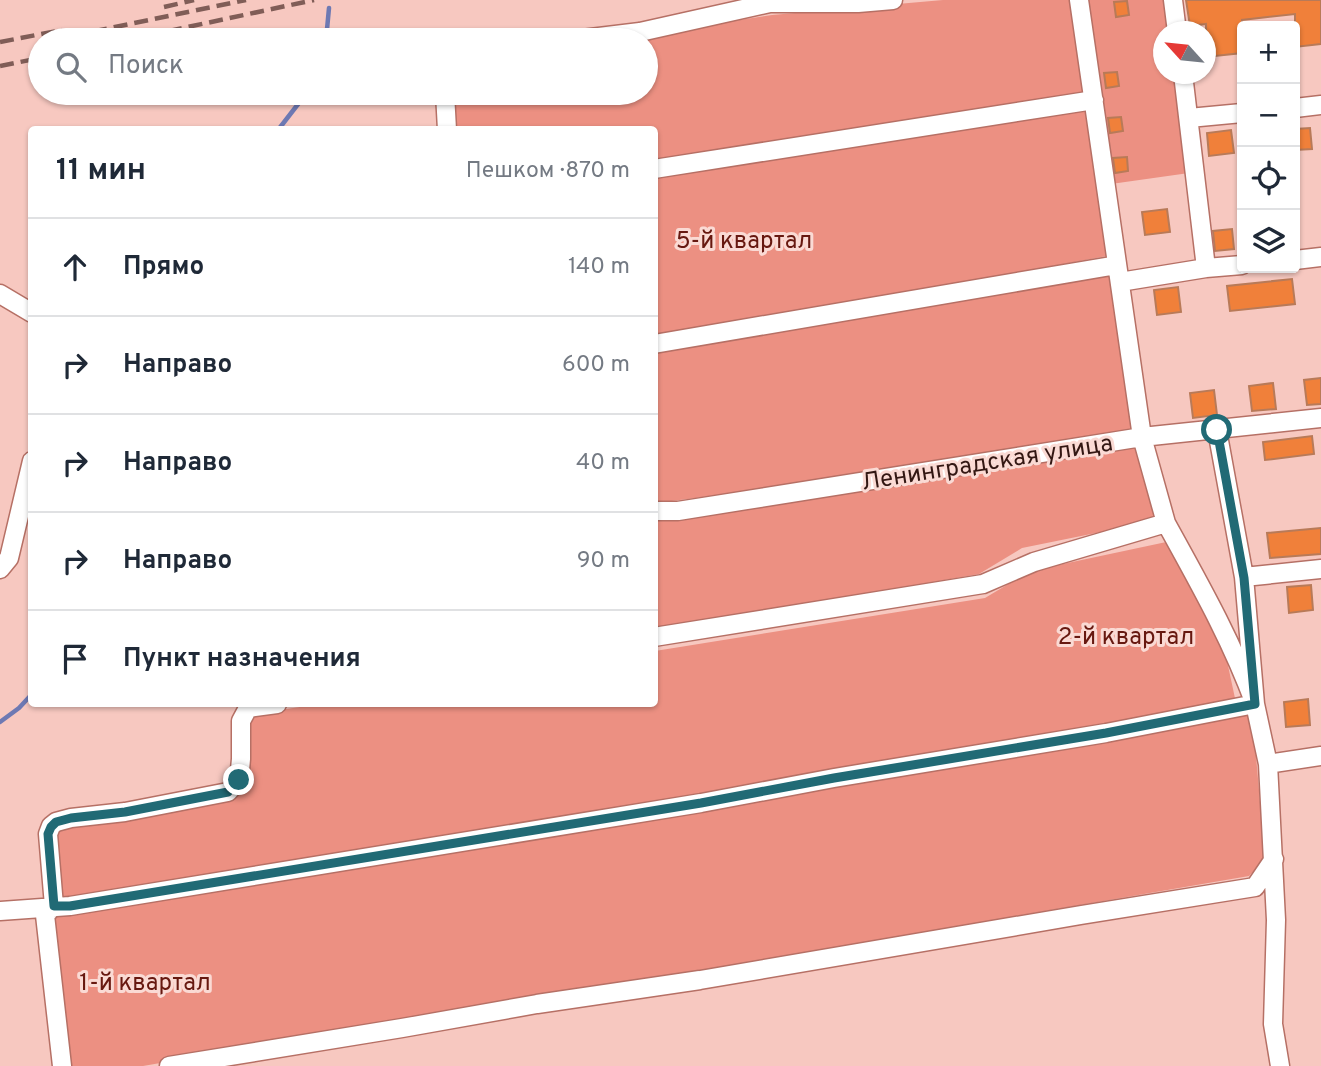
<!DOCTYPE html>
<html lang="ru">
<meta charset="utf-8">
<style>
body{margin:0;font-family:Overpass,sans-serif;background:#f2f2f3;color:#1f2937}
.controls{position:absolute;right:21px;top:21px;display:grid;overflow:hidden;border-radius:7px;box-shadow:0 2px 5px #0004}
.controls button{width:63px;height:63px;display:grid;place-items:center;padding:0;border:0;border-bottom:2px solid #e0e1e3;background:#fff;color:#1f2937;font:35px sans-serif}
.compass{position:absolute;left:1153px;top:21px;width:63px;height:63px;border-radius:50%;background:#fff;box-shadow:0 2px 5px #0004;rotate:297deg}
.stop{position:absolute;width:21px;height:21px;margin:-16px;border:5px solid #216a75;border-radius:50%;background:#fff}
.stop.end{background:#216a75;border-color:#fff;box-shadow:0 2px 7px #0008}
.list{margin:0;padding:0;list-style:none}
h2{display:flex;justify-content:space-between;align-items:center;height:91px;margin:0;padding:0 28px;font-size:30px}
h2 small{font-size:23px;font-weight:400;color:#747a83}
.list li{display:grid;grid-template-columns:46px 1fr auto;gap:21px;align-items:center;box-sizing:border-box;height:98px;padding:0 28px;border-top:2px solid #e0e1e3}
.list b{display:block;font-size:26px;white-space:nowrap}
.list em{font-size:23px;font-style:normal;color:#747a83}
.icon{flex:none;width:38px;height:38px;fill:none;stroke:currentColor;stroke-width:2;stroke-linecap:round;stroke-linejoin:round}
.map{position:relative;flex:none;width:1321px;height:1066px;overflow:hidden}
.search{position:absolute;background:#fff;box-shadow:0 2px 5px #0004;left:28px;top:28px;width:630px;height:77px;display:flex;align-items:center;gap:18px;box-sizing:border-box;padding:0 24px;border-radius:38px;color:#747a83;font-size:26px}
.panel{position:absolute;background:#fff;box-shadow:0 2px 5px #0004;left:28px;top:126px;width:630px;height:581px;border-radius:7px}
.map>svg:first-child{display:block}
.green{fill:#ec9082}
.lines{fill:none;stroke-linecap:round;stroke-linejoin:round}
.stream{stroke:#6e79b3;stroke-width:4.5}
.building{fill:#f0803a;stroke:#b87a58;stroke-width:2}
.minor-casing{stroke:#b67065;stroke-width:21}
.minor{stroke:#fff;stroke-width:18}
.rail{stroke:#805d57;stroke-width:4.5;stroke-dasharray:14 7;stroke-linecap:butt}
.route{stroke:#216a75;stroke-width:9}
.labels{text-anchor:middle;stroke-width:6;stroke-linejoin:round;paint-order:stroke}
.park-label{font-size:24px;fill:#671810;stroke:#fadad4}
.street-label{font-size:24px;fill:#331713;stroke:#fadad4}
</style>
<div class="map">
<svg width="1321" height="1066" viewBox="0 0 1321 1066">
<rect width="100%" height="100%" fill="#f7c8c0"/>
<path class="green" d="M943 0H1074L1088 97 655 162 654 130 452 129 450 93H646V40H605L772 15Z
M1083 0H1163L1169 31 1164 32V74H1177L1189 173 1111 184Z
M1087 105 1112 255 657 340 655 339V171Z
M1113 271 1137 434 696 498 655 503V348Z
M1137 444 1160 520 1022 548 979 574 655 631 654 516Z
M1171 541 1220 628 1236 703 544 825 59 900 56 829 232 797 243 791 247 715 319 704H654L655 651 985 598 1030 571Z
M1252 710 1265 859 1249 876 143 1066H67L49 914Z"/>
<g class="lines">
<path class="stream" d="M326 40 329 8
M278 130 302 99 310 93
M0 722 19 708 32 694"/>
</g>
<path class="building" d="M1186 0H1321V44L1295 47V14L1242 20V53L1206 57V24L1190 26Z
M1127 1 1129 15 1116 17 1114 2Z
M1117 72 1119 86 1106 88 1104 73Z
M1121 117 1123 131 1110 133 1108 118Z
M1310 128 1312 149 1295 150V129Z
M1231 130 1234 153 1209 156 1207 133Z
M1127 157 1128 171 1115 173 1113 158Z
M1167 209 1170 232 1145 235 1142 212Z
M1232 229 1234 249 1215 251 1213 231Z
M1292 279 1295 304 1230 311 1227 286Z
M1178 287 1181 312 1157 315 1154 290Z
M1321 378V404L1307 405 1304 380Z
M1273 383 1276 409 1252 411 1249 386Z
M1214 390 1217 415 1193 418 1190 393Z
M1312 436 1314 454 1265 460 1263 442Z
M1321 528V554L1270 558 1267 533Z
M1311 585 1313 610 1289 613 1287 587Z
M1308 699 1310 725 1286 727 1284 702Z"/>
<g class="lines">
<defs>
<path id="minor" d="M1079 0 1142 437 1166 523
M1173 0 1177 32
M574 40 640 32 770 3H858L893 0
M1183 74 1206 268
M445 93 447 130
M1295 108 1321 105
M1189 118 1242 113
M654 169 1094 100
M1295 260 1321 257
M1120 282 1206 268 1242 265
M0 294 32 313
M654 344 1117 265
M1217 430 1244 577 1255 704 1268 764 1276 920 1273 1024 1280 1066
M654 511H678L1142 437 1321 418
M0 569 9 558 32 461
M1244 577 1321 569
M1268 764 1321 756
M0 911 70 906 701 803 834 778 1106 733 1255 704C1231 639 1199 583 1166 523L1034 562 983 584 654 637
M62 1066 45 915 54 906 48 834 51 826 56 822 71 818 125 812 228 792 239 780 241 759V721L248 708 277 704
M169 1066 402 1028 537 1004 700 980 1081 915 1255 887 1274 859"/>
</defs>
<use href="#minor" class="minor-casing"/>
<use href="#minor" class="minor"/>
<path class="rail" d="M164 7 194 0
M52 40 246 0
M127 40 314 0
M0 42 62 30
M0 66 40 58"/>
</g>
<g class="lines">
<path class="route" d="M239 780 228 792 125 812 71 818 56 822 51 827 48 834 54 906H70L701 803 834 778 1106 733 1255 704 1244 578 1217 430"/>
</g>
<g class="labels">
<g class="park-label">
<text x="744" y="248">5-й квартал</text>
<text x="1126" y="644">2-й квартал</text>
<text x="145" y="990">1-й квартал</text>
</g>
<g class="street-label">
<text transform="translate(987 462) rotate(-9)" y="8">Ленинградская улица</text>
</g>
</g>
</svg>
<div class="controls">
<button>+</button>
<button>−</button>
<button><svg class="icon" aria-label="locate" viewBox="0 0 24 24"><circle cx="12" cy="12" r="6"/><path d="M12 2v4M12 18v4M2 12h4M18 12h4"/></svg></button>
<button><svg class="icon" aria-label="layers" viewBox="0 0 24 24"><path d="M12 4l9 5-9 5-9-5zM3 14l9 5 9-5"/></svg></button>
</div>
<svg class="compass" viewBox="-18 -18 36 36"><path d="M0-13l5 13h-10z" fill="#e53935"/><path d="M0 13l5-13h-10z" fill="#747a83"/></svg>
<div class="stop" style="left:1217px;top:430px"></div>
<div class="stop end" style="left:239px;top:780px"></div>
<div class="search"><svg class="icon" aria-label="search" viewBox="0 0 24 24"><circle cx="10" cy="10" r="6"/><path d="M15 15l6 6"/></svg>Поиск</div>
<section class="panel">
<h2>11 мин<small>Пешком · 870 m</small></h2>
<ul class="list">
<li><svg class="icon" aria-label="ahead" viewBox="0 0 24 24"><path d="M12 20V5M6 11l6-6 6 6"/></svg><div><b>Прямо</b></div><em>140 m</em></li>
<li><svg class="icon" aria-label="right" viewBox="0 0 24 24"><path d="M7 20v-9h11M14 6l5 5-5 5"/></svg><div><b>Направо</b></div><em>600 m</em></li>
<li><svg class="icon" aria-label="right" viewBox="0 0 24 24"><path d="M7 20v-9h11M14 6l5 5-5 5"/></svg><div><b>Направо</b></div><em>40 m</em></li>
<li><svg class="icon" aria-label="right" viewBox="0 0 24 24"><path d="M7 20v-9h11M14 6l5 5-5 5"/></svg><div><b>Направо</b></div><em>90 m</em></li>
<li><svg class="icon" aria-label="arrive" viewBox="0 0 24 24"><path d="M6 21V4h12l-3 4 3 4H6"/></svg><div><b>Пункт назначения</b></div></li>
</ul>
</section>
</div>
